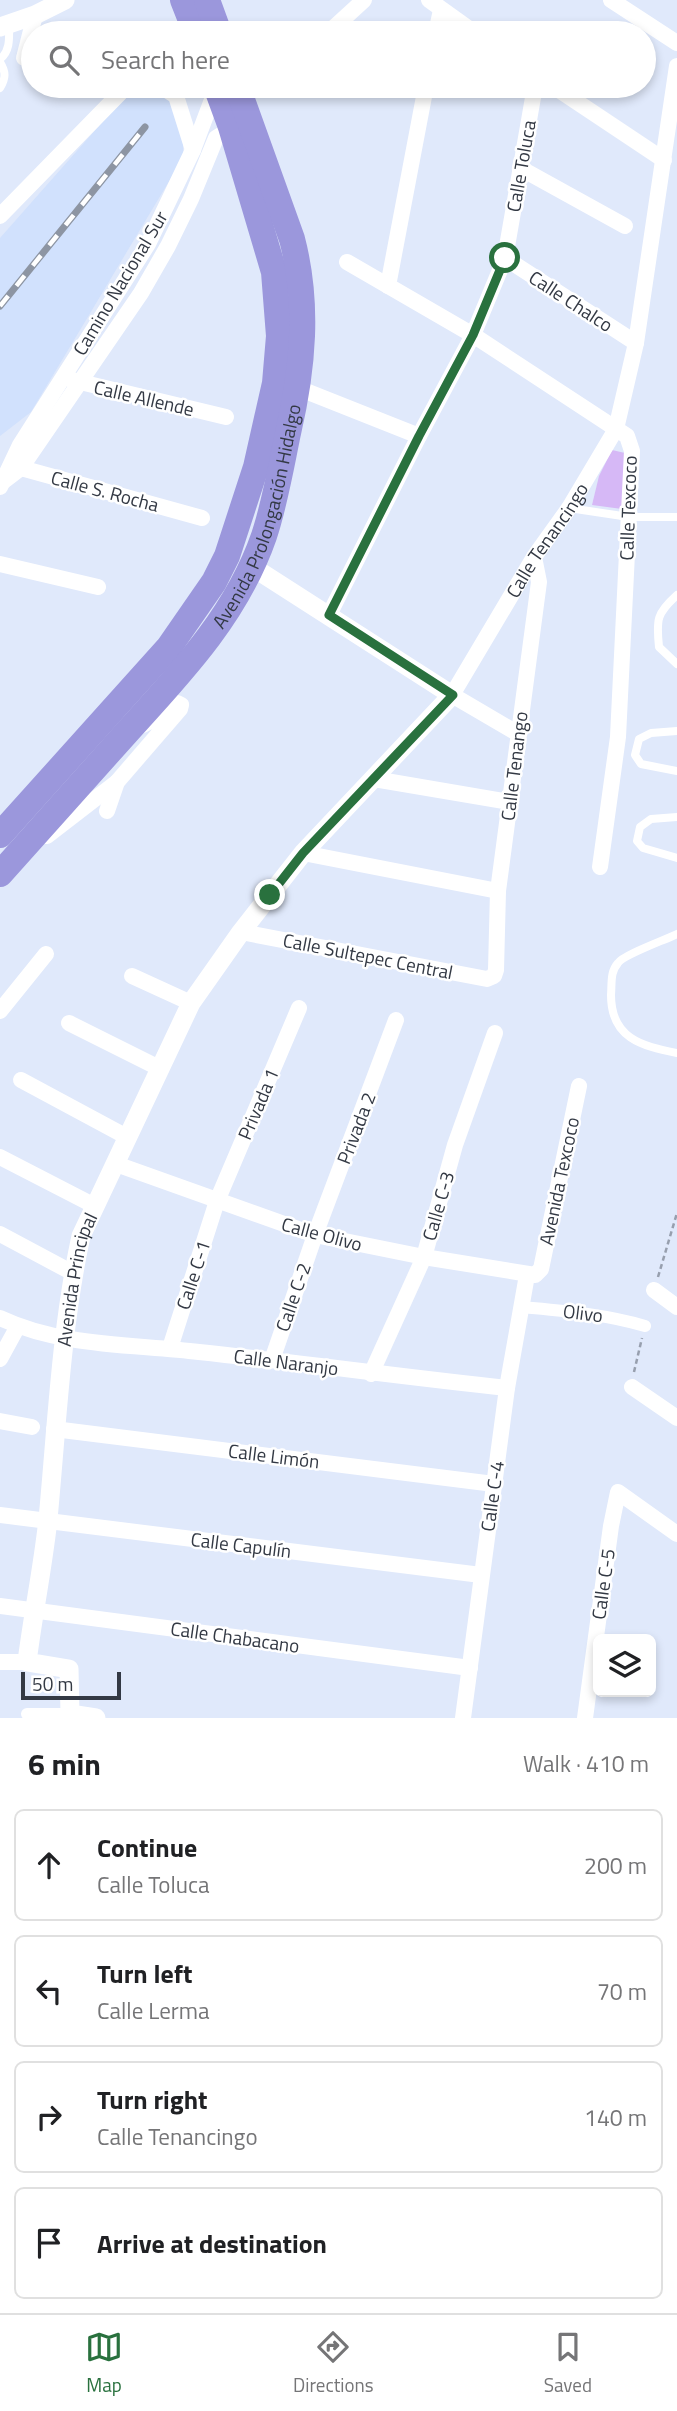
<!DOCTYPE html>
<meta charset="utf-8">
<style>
body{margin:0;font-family:"Titillium Web",sans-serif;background:#f2f2f2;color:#202124}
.controls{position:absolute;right:21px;bottom:21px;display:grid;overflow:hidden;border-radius:10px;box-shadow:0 4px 10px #0003}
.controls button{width:63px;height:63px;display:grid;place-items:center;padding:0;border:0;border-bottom:2px solid #e0e0e0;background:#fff;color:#202124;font:35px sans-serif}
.scale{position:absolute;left:21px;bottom:18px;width:100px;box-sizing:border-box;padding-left:7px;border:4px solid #333944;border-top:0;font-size:19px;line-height:24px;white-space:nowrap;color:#333944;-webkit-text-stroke:5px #fff;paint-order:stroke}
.stop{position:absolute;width:21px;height:21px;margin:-16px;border:5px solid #29713e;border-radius:50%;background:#fff}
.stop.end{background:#29713e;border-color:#fff;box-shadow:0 2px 7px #0008}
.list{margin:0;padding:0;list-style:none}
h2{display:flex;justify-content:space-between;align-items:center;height:91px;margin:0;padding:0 28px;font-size:30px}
h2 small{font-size:23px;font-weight:400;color:#757577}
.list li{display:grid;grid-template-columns:46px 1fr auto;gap:21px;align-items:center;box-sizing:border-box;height:112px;margin:0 14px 14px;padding:0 14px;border:2px solid #e0e0e0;border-radius:10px}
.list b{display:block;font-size:26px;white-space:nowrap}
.list p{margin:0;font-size:23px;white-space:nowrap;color:#757577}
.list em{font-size:23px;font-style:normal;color:#757577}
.icon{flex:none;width:38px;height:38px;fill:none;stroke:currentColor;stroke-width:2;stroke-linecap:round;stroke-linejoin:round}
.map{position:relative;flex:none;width:677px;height:1718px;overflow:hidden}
.search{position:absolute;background:#fff;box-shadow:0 4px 10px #0003;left:21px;right:21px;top:21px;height:77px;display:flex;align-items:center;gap:18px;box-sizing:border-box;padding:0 24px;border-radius:38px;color:#757577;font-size:26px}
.sheet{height:595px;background:#fff}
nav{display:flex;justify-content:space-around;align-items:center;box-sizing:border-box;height:98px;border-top:2px solid #e0e0e0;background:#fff;font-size:19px;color:#757577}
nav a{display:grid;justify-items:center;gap:4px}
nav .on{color:#29713e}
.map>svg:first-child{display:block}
.built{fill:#d1e1fd}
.green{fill:#d6b8f6}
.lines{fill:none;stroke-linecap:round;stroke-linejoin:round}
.path{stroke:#979fae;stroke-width:2.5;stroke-dasharray:5 3.5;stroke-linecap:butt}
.service{stroke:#fff;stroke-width:8}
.pedestrian{stroke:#fff;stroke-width:12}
.minor{stroke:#fff;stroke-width:16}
.tertiary{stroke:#fff;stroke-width:19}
.trunk{stroke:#9b97dc;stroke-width:26}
.rail-casing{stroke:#8d95a3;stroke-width:7}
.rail{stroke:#fff;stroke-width:4.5;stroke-dasharray:13;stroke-linecap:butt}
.route{stroke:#29713e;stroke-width:9}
.labels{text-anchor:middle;stroke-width:5;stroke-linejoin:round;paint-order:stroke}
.street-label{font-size:19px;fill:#333944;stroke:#fff}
</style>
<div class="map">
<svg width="677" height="1718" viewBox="0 0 677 1718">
<rect width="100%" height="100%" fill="#e0e9fb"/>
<path class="built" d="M152 88 175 102 183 137V158L31 412 0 436V238L129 92Z"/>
<path class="green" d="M612 450 625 453 622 509 592 505 599 476Z"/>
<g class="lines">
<path class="path" d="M264 86 266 88 272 86
M658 1277 677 1213
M634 1372 642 1338"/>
<path class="service" d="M0 59C11 51 9 36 9 24
M0 62C6 72 6 78 0 88
M569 508 629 517H677
M677 595C657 613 656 619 659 647L677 664
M677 731 651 733 639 739 635 755 641 764 677 771
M677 817 651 819 640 827 637 841 643 848 677 858
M677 934C665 940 623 955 618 963 610 972 612 983 611 995 611 1038 641 1046 677 1053"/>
<path class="pedestrian" d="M521 1307C563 1311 604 1314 645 1326
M27 1714H70"/>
<g class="minor">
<path d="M429 0 475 33"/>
<path d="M611 0 677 43"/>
<path d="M328 33 364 0"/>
<path d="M436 33 441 10"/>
<path d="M24 58 35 15"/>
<path d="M160 86 176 96 193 150"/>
<path d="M553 86 664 160"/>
<path d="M520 168 625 226"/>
<path d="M0 216 127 86"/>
<path d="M505 258 636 343"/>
<path d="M347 262 473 335 627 436 632 451 618 737 600 867"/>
<path d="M388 286 426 86"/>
<path d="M72 380 226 417"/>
<path d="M298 388 419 436"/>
<path d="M13 464 21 468 202 518"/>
<path d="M4 481 21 468 141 293 168 246 191 199 216 138 238 124"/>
<path d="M0 487 20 445 148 244 193 150 213 97 221 89"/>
<path d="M0 564 98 587"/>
<path d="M329 615 419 436 473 335 505 258 535 86"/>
<path id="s1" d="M517 733 452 695 534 557 569 508 616 429 636 343 677 66"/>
<path d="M374 779 510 802"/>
<path d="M107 811 117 782 180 709 181 705 177 703C162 712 155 721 138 727"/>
<path d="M47 836 117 782"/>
<path d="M303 853 498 891"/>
<path d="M241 932 487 979 494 976 496 970 498 891 539 582 534 557"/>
<path d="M132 976 191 1003"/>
<path d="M0 1011 46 954"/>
<path d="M69 1023 161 1069"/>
<path d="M21 1080 127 1137"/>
<path d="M0 1157 95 1206"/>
<path d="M116 1164 315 1235 424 1257 535 1275 541 1269 579 1086"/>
<path d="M0 1234 73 1273"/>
<path d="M654 1290 677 1307"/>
<path d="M0 1318C61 1347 133 1344 199 1352 302 1363 404 1377 507 1388"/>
<path d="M170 1348 217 1201 299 1008"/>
<path d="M0 1359 18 1326"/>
<path d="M272 1360 315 1235 396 1020"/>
<path d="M371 1374 424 1257 455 1145 495 1033"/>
<path d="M632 1387 677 1418"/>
<path d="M0 1421 32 1427"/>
<path d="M54 1429 494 1484"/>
<path d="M0 1515 481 1575"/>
<path d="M0 1606 470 1668"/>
<path d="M0 1662H27"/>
<path d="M463 1718 507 1388 527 1275"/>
<path d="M585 1718 611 1526 618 1492 677 1534"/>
</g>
<g class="tertiary">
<path d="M0 27 35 15 65 0"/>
<path id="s2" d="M96 1718 70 1714 69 1669 27 1662C33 1614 43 1567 48 1519 57 1424 61 1329 81 1236L191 1003 241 932 303 853 452 695 251 566"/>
</g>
<g class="trunk">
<path d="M183 0 196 33"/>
<path d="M207 0 219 33"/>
<path d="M0 835 169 647 214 582 227 556 256 467 275 383 279 336 274 272 231 127 216 86"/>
<path id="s3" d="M0 874C43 826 85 779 128 731 182 672 237 614 264 536 275 503 281 467 288 433 303 368 309 304 292 239L237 86"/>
</g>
<defs>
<path id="rail" d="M0 306 145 127"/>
</defs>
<use href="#rail" class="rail-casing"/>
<use href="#rail" class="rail"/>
</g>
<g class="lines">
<path class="route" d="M270 895 303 853 453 695 329 615 419 436 473 335 505 258"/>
</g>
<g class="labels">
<g class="street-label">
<text transform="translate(521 166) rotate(-80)" y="7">Calle Toluca</text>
<text transform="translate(120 283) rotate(-59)" y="7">Camino Nacional Sur</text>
<text transform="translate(571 301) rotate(33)" y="7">Calle Chalco</text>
<text transform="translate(144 398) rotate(13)" y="7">Calle Allende</text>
<text transform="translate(105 491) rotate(15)" y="7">Calle S. Rocha</text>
<text transform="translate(628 508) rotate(-88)" y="7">Calle Texcoco</text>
<text dy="7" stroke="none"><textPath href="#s3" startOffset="448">Avenida Prolongación Hidalgo</textPath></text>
<text dy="7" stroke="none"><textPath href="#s1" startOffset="257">Calle Tenancingo</textPath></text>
<text transform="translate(514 766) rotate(-83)" y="7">Calle Tenango</text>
<text transform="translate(368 956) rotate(11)" y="7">Calle Sultepec Central</text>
<text transform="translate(258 1104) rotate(-67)" y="7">Privada 1</text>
<text transform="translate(356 1128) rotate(-69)" y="7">Privada 2</text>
<text transform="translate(559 1181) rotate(-78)" y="7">Avenida Texcoco</text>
<text transform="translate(438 1206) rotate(-74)" y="7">Calle C-3</text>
<text transform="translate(322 1234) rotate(15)" y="7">Calle Olivo</text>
<text transform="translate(193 1275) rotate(-72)" y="7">Calle C-1</text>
<text dy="7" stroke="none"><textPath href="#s2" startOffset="500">Avenida Principal</textPath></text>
<text transform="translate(293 1297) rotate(-71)" y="7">Calle C-2</text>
<text transform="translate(583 1313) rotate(7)" y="7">Olivo</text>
<text transform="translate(286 1362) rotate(7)" y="7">Calle Naranjo</text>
<text transform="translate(274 1456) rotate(7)" y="7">Calle Limón</text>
<text transform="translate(492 1496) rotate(-82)" y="7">Calle C-4</text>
<text transform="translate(241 1545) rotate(7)" y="7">Calle Capulín</text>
<text transform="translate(603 1584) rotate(-82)" y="7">Calle C-5</text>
<text transform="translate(235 1637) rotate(8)" y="7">Calle Chabacano</text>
</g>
</g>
</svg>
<div class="controls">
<button><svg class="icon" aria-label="layers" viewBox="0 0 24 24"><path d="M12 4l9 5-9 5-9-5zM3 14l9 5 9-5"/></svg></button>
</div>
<div class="scale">50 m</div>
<div class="stop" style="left:505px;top:258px"></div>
<div class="stop end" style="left:270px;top:895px"></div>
<div class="search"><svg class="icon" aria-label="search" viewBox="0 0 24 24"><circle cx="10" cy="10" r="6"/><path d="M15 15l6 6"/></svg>Search here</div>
</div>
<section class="sheet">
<h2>6 min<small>Walk · 410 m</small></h2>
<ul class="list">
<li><svg class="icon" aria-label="ahead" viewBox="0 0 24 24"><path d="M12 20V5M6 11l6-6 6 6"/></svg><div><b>Continue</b><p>Calle Toluca</p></div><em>200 m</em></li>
<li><svg class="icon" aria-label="left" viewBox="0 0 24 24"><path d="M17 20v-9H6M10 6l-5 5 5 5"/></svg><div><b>Turn left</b><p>Calle Lerma</p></div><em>70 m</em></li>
<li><svg class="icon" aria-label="right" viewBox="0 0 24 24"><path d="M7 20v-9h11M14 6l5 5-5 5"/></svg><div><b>Turn right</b><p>Calle Tenancingo</p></div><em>140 m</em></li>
<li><svg class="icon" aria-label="arrive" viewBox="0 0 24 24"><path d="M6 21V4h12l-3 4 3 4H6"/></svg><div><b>Arrive at destination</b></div></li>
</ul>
</section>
<nav>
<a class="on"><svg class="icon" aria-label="map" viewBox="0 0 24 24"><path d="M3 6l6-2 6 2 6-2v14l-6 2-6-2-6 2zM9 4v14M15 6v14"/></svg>Map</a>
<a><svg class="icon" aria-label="directions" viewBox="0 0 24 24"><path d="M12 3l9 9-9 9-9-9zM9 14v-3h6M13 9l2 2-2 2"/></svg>Directions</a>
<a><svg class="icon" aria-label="saved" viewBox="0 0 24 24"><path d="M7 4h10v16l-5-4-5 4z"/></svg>Saved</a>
</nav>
